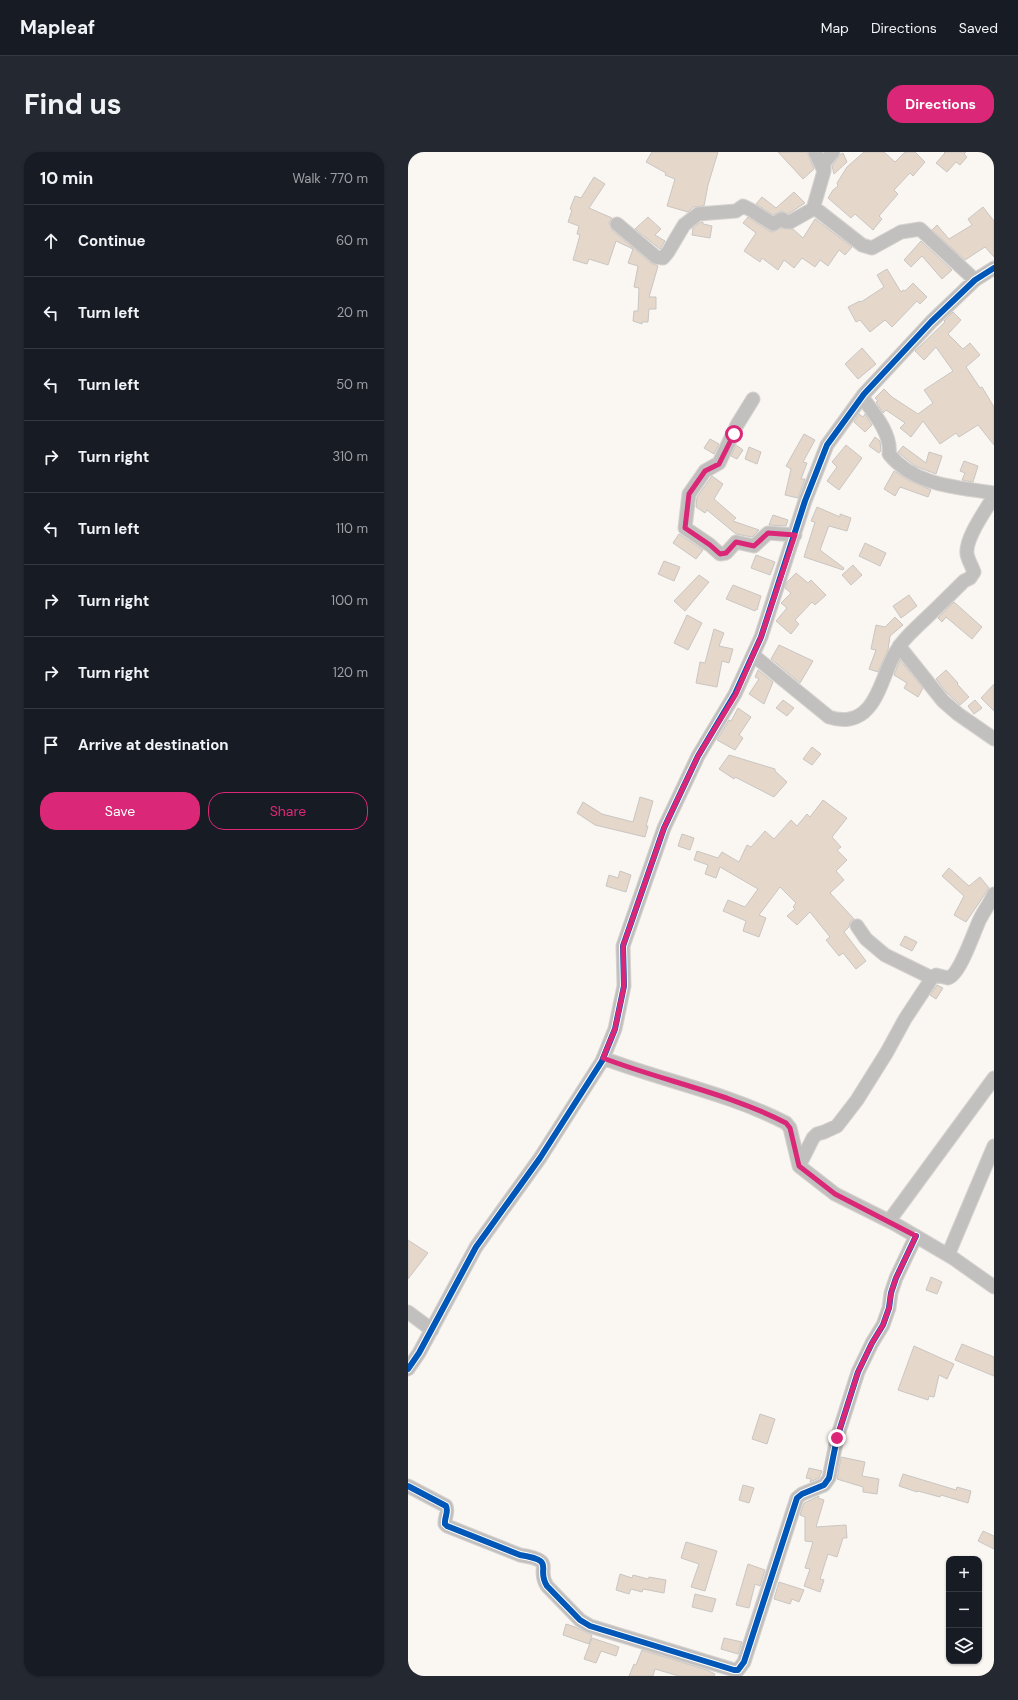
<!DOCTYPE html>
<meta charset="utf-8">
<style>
body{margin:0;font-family:"DM Sans",sans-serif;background:#242831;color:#f1f3f6}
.controls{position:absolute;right:12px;bottom:12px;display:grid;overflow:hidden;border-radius:8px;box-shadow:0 1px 3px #0004}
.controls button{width:36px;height:36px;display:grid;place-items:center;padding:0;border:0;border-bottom:1px solid #363941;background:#171b24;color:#f1f3f6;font:20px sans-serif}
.stop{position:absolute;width:12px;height:12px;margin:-9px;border:3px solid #db2777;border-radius:50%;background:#fff}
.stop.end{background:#db2777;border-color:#fff;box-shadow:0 1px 4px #0008}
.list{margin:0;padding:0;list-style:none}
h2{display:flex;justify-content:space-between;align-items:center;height:52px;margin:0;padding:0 16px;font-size:17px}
h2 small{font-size:13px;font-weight:400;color:#9ea1a6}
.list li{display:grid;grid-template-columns:26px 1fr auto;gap:12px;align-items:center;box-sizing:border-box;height:72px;padding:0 16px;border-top:1px solid #363941}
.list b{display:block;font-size:15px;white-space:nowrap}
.list em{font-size:13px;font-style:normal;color:#9ea1a6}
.actions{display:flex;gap:8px;padding:12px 16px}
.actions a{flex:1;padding:9px 0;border:1px solid #db2777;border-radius:16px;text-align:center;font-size:14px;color:#db2777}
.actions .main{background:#db2777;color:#fff}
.icon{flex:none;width:22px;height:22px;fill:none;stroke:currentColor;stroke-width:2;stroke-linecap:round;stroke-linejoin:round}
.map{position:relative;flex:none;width:586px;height:1524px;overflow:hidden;border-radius:16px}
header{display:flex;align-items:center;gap:24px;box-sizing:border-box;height:56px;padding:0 20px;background:#171b24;border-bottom:1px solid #363941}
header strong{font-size:19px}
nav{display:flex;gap:22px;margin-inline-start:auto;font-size:14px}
.intro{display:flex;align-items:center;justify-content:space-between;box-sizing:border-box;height:96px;padding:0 24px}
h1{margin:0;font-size:28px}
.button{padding:10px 18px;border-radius:16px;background:#db2777;color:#fff;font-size:14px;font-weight:700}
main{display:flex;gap:24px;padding:0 24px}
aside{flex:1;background:#171b24;border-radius:16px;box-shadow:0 1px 3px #0004}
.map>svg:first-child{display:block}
.building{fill:#e5d7ca;stroke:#c9c6c3}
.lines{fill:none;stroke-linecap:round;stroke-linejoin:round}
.minor-casing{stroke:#d5d2cf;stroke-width:15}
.minor{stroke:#c2c0bf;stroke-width:13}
.cycleway-casing{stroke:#fff;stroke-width:8}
.cycleway{stroke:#0057b8;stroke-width:6}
.route{stroke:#db2777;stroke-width:5}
</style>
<header>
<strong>Mapleaf</strong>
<nav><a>Map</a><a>Directions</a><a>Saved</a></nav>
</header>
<div class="intro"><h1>Find us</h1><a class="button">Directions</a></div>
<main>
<aside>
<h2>10 min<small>Walk · 770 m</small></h2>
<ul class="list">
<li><svg class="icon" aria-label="ahead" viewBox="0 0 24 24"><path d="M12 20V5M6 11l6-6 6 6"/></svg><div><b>Continue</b></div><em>60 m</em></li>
<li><svg class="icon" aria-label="left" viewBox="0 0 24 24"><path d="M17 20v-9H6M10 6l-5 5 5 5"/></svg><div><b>Turn left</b></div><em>20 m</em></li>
<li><svg class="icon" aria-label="left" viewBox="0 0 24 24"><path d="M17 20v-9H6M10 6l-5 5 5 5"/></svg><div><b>Turn left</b></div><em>50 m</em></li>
<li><svg class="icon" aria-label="right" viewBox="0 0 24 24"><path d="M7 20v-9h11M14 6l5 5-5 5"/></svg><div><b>Turn right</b></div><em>310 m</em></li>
<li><svg class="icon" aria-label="left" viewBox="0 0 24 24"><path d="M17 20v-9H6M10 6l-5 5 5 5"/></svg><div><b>Turn left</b></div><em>110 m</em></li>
<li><svg class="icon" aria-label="right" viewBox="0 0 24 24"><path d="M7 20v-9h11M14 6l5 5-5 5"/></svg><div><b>Turn right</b></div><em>100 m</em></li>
<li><svg class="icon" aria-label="right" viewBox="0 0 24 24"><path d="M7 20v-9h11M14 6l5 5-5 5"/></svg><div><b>Turn right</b></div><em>120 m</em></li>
<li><svg class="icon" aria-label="arrive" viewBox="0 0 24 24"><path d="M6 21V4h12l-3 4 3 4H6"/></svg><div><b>Arrive at destination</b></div></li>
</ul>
<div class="actions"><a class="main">Save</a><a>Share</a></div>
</aside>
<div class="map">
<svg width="586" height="1524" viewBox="0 0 586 1524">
<rect width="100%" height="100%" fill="#faf6f2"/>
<path class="building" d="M244 0H310L300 33 296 54 285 55 280 60 259 54 267 27 257 23 258 21 238 10Z
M370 0H399L406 17 395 27Z
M456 0H476L487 10 497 0H507L517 10 505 24 502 21 486 38 490 42 471 64 474 67 465 78 447 62 443 66 420 46 425 38 430 34 429 31 439 15Z
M536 0H558L556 2 559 5 552 13 548 10 539 20 528 11 537 1Z
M435 1 439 10 426 22 424 14 433 2Z
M186 25 197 32 181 56 204 66 201 71 204 78 243 111 250 114 241 145H248V157H241L240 170H234V172L225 169 226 159H230L231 136 226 135 230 114 220 111 225 97 208 89 200 113 181 107 179 112 165 108 172 83 169 82 171 74 160 70 164 58 162 57 167 44 173 46Z
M386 40 397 51 380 62 374 59 365 63 348 52 354 45 368 56Z
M575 55 586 69V105L577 95 557 108 524 78 529 73 541 87 564 73 560 67Z
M240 65 253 77 247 83 257 89 252 97 227 77Z
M340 65 361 79 365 80 373 76 385 77 395 86 407 67 444 95 437 103 431 98 420 114 412 108 407 115 394 106 386 116 376 108 370 118 354 106 352 110 336 99 348 81 335 71Z
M293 70H295V72L304 74 302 86 284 83 285 76Z
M513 89 544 118 534 127 514 104 503 115 496 108Z
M479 117 493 140 495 138 497 139 505 131 519 145 512 152 509 149 484 175 477 168 462 180 452 168 448 170 440 155 452 149 453 150 476 135 469 123Z
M545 160 553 168 540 182 555 197 562 191 572 203 558 215 572 236 574 235 586 255V293L570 273 551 285 548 281 532 292 515 269 503 285 492 276 497 271 478 258 475 261 468 250 470 249 467 246 476 237 484 245 510 262 525 251 516 238 545 219 528 195 516 208 507 199 537 170 536 169Z
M454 196 468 212 450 227 437 212Z
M451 262 455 265 457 262 464 273 457 280 446 270Z
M396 282 407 288 395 310 399 311 393 327H397L390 346 377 343 383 317 378 314Z
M467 285 472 289 473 299 471 301 461 294Z
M302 287 311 292 306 302 296 296Z
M328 293 335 298 329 307 323 304Z
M438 293 454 306 431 338 419 329 429 315 424 310Z
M495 294 518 311 521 300 534 304 528 322 507 314 497 306 490 300Z
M341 295 353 300 349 312 337 307Z
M556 309 570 314 565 330 554 328 557 321 552 319Z
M486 319 500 328 523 338 520 345 492 335 487 344 476 337Z
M304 324 315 332 306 347 328 366 325 369 351 378 344 385 328 382 299 358 297 361 288 355 289 345Z
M409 355 432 365V362L443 366 439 379 421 374 420 376 412 398 436 416 435 418 396 405 407 370 403 369Z
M365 363 380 368 378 374 361 373Z
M271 382 295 398 288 407 265 391Z
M457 391 478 401 472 414 451 404Z
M348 403 367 410 362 423 343 416Z
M256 409 272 415 266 429 250 422Z
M445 413 454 423 443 433 434 423Z
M388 421 400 431 403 428 418 443 407 453 404 450 387 468 391 472 383 482 368 469 379 456 373 451 383 441 377 436 379 430Z
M291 423 301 430 277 459 266 449Z
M325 433 353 444 349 458 348 457 347 459 318 447Z
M501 443 509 454 493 466 485 454Z
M546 450 574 475 564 487 538 465 534 470 530 466Z
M279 463 294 471 280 498 266 491Z
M487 465 495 473 482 484 480 498 470 520 461 517 468 498 463 497 468 473 477 475Z
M306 477 316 481 311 494 325 497 321 511 314 509 309 535 288 531 292 510 297 511Z
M371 493 405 509 392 531 363 507Z
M492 508 515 536 510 545 496 536 499 531 486 523Z
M350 518 365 530 356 552 341 542 351 527 347 525Z
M538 518 550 531 549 532 561 545 552 553 538 540 528 527Z
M586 532V559L573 546Z
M375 548 386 556 379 564 368 556Z
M567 548 574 556 566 562 560 554Z
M330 556 343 565 331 583 335 586 327 598 309 588 321 568 323 569Z
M404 595 413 602 404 613 395 607Z
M321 603 367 617V619L379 630 366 645 327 625 326 627 311 617Z
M232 645 245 649 238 674H240L237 685 187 673 169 661 175 650 194 662 225 670Z
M415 648 439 666 424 685 433 695 429 698 439 708 428 719 436 728 422 741 446 767 442 770 441 775 436 780 458 809 448 817 435 801 431 804 418 788 422 785 402 760 389 773 379 764 387 757 385 755 388 751 372 735 351 763 358 766 351 785 335 779 338 769 315 759 320 748 337 755 350 737 312 715 308 726 297 722 300 713 286 708 289 699 310 706 314 700 331 710 339 693 343 695 357 679 366 687 383 668 389 674 399 662 402 665Z
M274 682 286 686 282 698 270 694Z
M541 716 561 734 572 725 581 736 558 770 546 763 556 744 534 724Z
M212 719 223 723 218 740 198 734 201 723 210 726Z
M497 784 509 790 504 799 492 793Z
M529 833 535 836 528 847 522 843Z
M0 1088 20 1101 0 1127Z
M523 1125 534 1130 529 1142 518 1138Z
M554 1192 586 1205V1224L547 1208Z
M506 1194 546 1212 539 1227 531 1223 526 1245 521 1244 520 1248 490 1238Z
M352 1262 367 1267 359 1292 344 1287Z
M433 1305 457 1310 454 1324 471 1327 469 1342 455 1340V1335L429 1327Z
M401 1316 414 1319 411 1326 402 1330 403 1327 398 1326Z
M495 1322 548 1338 549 1335 563 1339 560 1351 533 1343 532 1345 510 1339 509 1340 491 1334Z
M335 1333 346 1336 341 1351 331 1348Z
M411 1344 410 1346 416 1348 408 1375 438 1373 439 1386H435L429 1405 420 1402 412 1427 416 1428 412 1440 396 1434 402 1417 397 1416 405 1390 397 1389V1365L392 1363 396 1351Z
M575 1379 586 1384V1397L570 1389Z
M278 1390 309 1399 297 1439 283 1435 291 1412 273 1406Z
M340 1412 357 1418 352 1434 347 1432 341 1456 328 1453Z
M212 1422 224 1426 225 1423 240 1427 241 1425 258 1428 256 1441 235 1437 234 1440 223 1437 221 1442 208 1438Z
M371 1430 396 1438 391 1450 384 1447 382 1452 366 1447Z
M287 1442 308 1447 304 1460 284 1455Z
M158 1472 167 1475 184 1483 181 1492 155 1483Z
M184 1486 211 1495 208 1504 193 1499 188 1511 176 1507Z
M316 1486 334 1490 330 1502 313 1497Z
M234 1498 299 1518 307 1522 306 1524H271L247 1517 245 1524H221L226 1512 228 1513Z"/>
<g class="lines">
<defs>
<path id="minor" d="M407 0 416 19
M405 57 416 19V11L425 0
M209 72 248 105 255 106 260 100 276 73 290 62 328 59 335 54 343 58 365 72 374 67 378 70H382L405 57H408L454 93 464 96 493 80 512 77 567 128
M454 245C465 260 484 282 481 302 507 334 548 335 586 341
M345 247 329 273 311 311 297 319 281 342 277 376 302 393 312 402 318 401 328 390 346 394 360 381 387 383
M491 494 535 549 550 562 586 587
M345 503 421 565C435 570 450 568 460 556 473 542 478 514 489 498 495 487 505 479 514 470 528 457 542 443 556 429L562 426 566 420C564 414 560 408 559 402 557 386 578 358 586 344
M449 774 458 787 477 803 524 826
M195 906C255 929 320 941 378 971L382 976 391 1014 427 1042 487 1072 545 1106 586 1135
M391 1014 405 986 409 982 416 980 429 974 449 948 479 900 497 867 524 826 528 823 540 826C552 823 566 779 572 767 576 759 582 751 586 742
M481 1069 586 926
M540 1103 586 994
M0 1160 24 1178
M0 1217 11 1201 68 1095 132 1006 194 909 207 877 216 834 215 794 256 676 290 604 327 542 353 485 397 349 419 293 456 242 523 170 567 128 586 116
M0 1334 38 1354C41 1360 36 1366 37 1372L39 1374 112 1403C150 1409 127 1416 139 1434L172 1468 182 1474 326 1518H330L336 1510 389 1346 394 1342 416 1333 421 1326 429 1286 450 1220 464 1191 475 1173 481 1156 483 1141 488 1126 508 1084"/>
</defs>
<use href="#minor" class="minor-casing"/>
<use href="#minor" class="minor"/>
<defs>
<path id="cycleway" d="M0 1217 11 1201 68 1095 132 1006 194 909 207 877 216 834 215 794 256 676 290 604 327 542 353 485 397 349 419 293 456 242 523 170 567 128 586 116
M0 1334 38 1354C41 1360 36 1366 37 1372L39 1374 112 1403C150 1409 127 1416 139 1434L172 1468 182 1474 326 1518H330L336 1510 389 1346 394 1342 416 1333 421 1326 429 1286 450 1220 464 1191 475 1173 481 1156 483 1141 488 1126 508 1084"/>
</defs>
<use href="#cycleway" class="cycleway-casing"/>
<use href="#cycleway" class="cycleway"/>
</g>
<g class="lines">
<path class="route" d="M326 282 311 312 297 319 281 342 277 376 302 393 312 402 318 401 328 390 346 394 360 381 387 383 353 485 345 503 328 542 290 604 256 676 215 794 216 834 207 877 195 906C255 929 320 941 378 971L382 976 391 1014 427 1042 508 1084 488 1126 483 1141 481 1156 475 1173 464 1191 450 1220 429 1286"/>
</g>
</svg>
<div class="controls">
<button>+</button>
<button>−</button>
<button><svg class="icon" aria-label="layers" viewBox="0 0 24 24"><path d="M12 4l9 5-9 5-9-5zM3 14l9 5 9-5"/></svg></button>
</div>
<div class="stop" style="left:326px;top:282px"></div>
<div class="stop end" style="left:429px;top:1286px"></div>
</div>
</main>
